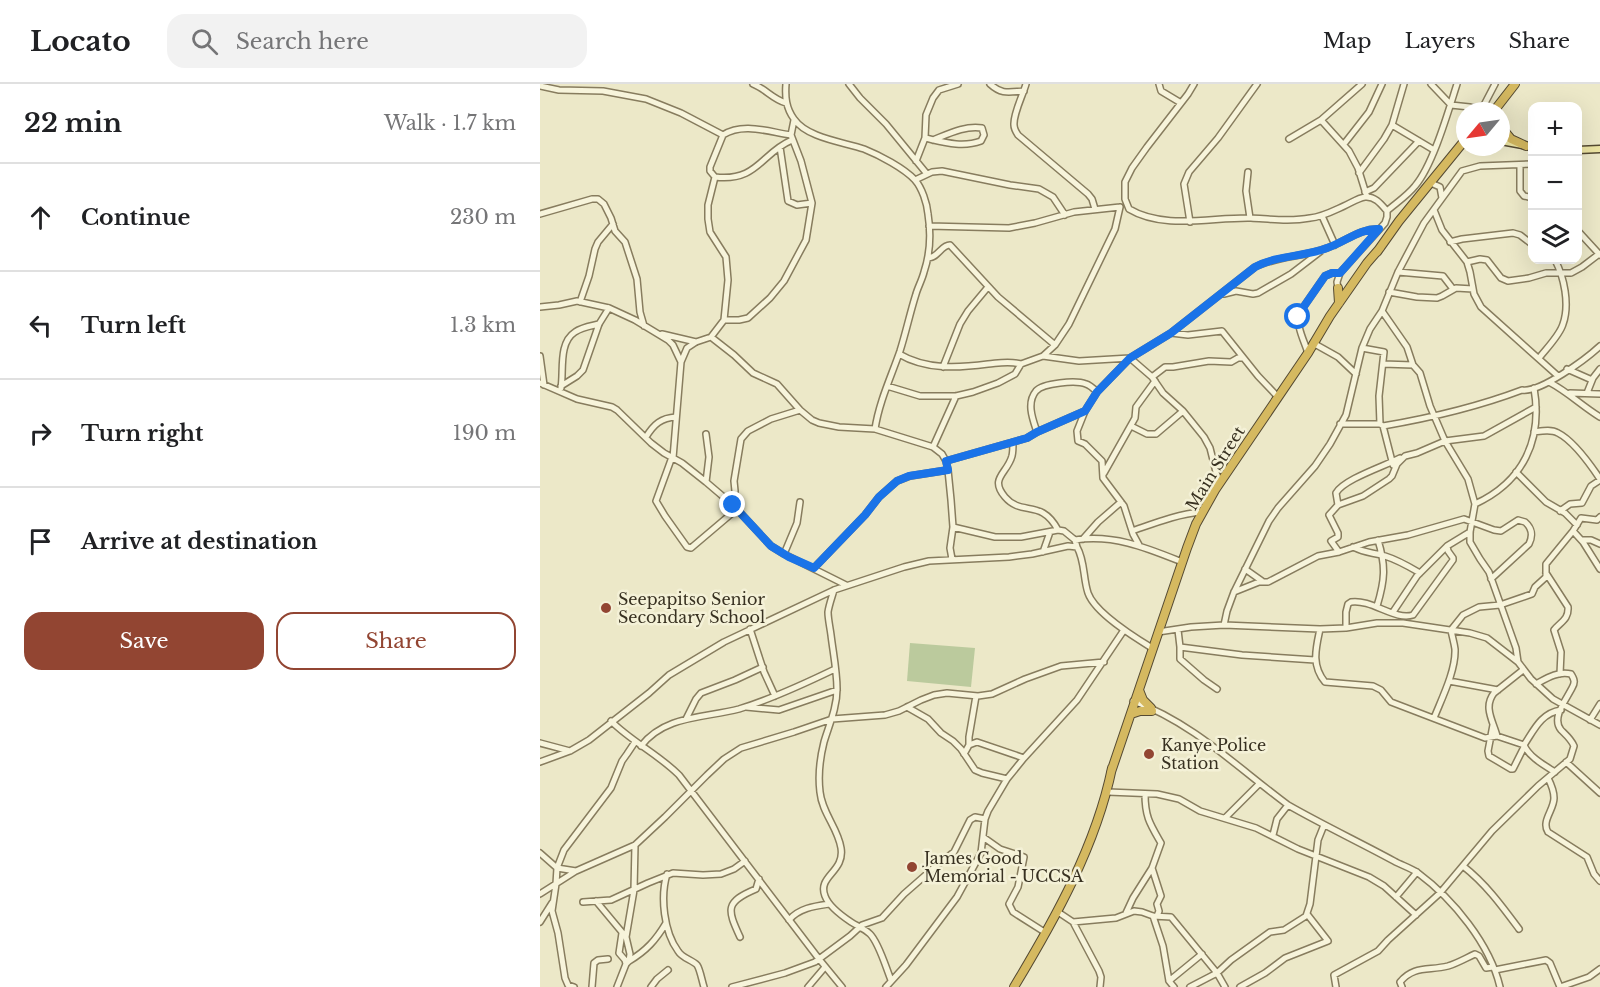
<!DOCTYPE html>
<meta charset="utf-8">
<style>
body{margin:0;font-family:"Libre Baskerville",serif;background:#f2f2f2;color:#202124}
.controls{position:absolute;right:18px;top:18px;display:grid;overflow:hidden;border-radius:12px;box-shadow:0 6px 24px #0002}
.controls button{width:54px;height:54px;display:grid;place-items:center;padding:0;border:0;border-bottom:2px solid #e0e0e0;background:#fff;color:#202124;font:30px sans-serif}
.compass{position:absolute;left:916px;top:18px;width:54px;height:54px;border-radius:50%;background:#fff;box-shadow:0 6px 24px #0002;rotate:241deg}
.stop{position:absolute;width:18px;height:18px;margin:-14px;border:4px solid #1a73e8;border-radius:50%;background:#fff}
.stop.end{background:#1a73e8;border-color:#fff;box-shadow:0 2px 6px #0008}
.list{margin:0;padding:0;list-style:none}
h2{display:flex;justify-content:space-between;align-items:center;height:78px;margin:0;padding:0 24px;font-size:26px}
h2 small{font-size:20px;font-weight:400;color:#757577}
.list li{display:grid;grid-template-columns:39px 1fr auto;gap:18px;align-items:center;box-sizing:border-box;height:108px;padding:0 24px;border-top:2px solid #e0e0e0}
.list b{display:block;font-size:22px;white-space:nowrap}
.list em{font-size:20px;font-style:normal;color:#757577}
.actions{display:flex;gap:12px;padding:18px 24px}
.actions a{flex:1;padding:14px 0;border:2px solid #924532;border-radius:18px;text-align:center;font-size:21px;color:#924532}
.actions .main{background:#924532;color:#fff}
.icon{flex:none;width:33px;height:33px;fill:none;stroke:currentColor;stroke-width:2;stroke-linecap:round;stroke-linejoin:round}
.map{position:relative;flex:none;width:1060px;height:903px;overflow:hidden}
header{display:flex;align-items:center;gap:36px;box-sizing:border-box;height:84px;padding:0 30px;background:#fff;border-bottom:2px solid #e0e0e0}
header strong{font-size:28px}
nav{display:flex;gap:33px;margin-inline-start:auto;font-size:21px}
.search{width:420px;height:54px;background:#f2f2f2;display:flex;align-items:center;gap:15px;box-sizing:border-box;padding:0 21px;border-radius:18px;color:#757577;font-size:22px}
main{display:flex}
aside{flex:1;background:#fff}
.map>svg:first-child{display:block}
.garden{fill:#bbca9d}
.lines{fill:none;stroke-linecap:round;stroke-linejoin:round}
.minor-casing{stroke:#877c5e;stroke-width:8}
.major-casing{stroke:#554a32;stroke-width:9}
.highway-casing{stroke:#554a32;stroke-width:10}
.minor{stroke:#f7f4db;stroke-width:5}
.major{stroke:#ece4a3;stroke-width:6}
.highway{stroke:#d5b960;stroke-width:8}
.route{stroke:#1a73e8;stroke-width:8}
.poi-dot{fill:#924532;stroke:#f4f1d7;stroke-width:2}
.labels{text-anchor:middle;stroke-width:5;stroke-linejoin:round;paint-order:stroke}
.street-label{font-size:16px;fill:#383121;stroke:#f4f1d7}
.poi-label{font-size:16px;fill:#383121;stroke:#f4f1d7;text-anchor:start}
</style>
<header>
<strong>Locato</strong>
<div class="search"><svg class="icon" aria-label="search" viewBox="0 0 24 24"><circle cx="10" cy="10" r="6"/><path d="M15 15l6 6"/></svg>Search here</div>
<nav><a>Map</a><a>Layers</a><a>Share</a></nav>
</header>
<main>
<aside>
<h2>22 min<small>Walk · 1.7 km</small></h2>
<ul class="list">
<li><svg class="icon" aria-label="ahead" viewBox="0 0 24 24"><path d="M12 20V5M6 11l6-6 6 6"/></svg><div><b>Continue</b></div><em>230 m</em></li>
<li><svg class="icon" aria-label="left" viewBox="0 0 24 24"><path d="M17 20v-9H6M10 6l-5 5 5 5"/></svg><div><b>Turn left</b></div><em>1.3 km</em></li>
<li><svg class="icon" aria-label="right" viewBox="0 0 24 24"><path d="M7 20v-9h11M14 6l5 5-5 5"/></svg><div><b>Turn right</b></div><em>190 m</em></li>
<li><svg class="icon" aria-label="arrive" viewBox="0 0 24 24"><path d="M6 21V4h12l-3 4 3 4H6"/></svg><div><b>Arrive at destination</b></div></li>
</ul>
<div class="actions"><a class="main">Save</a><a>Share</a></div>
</aside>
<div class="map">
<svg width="1060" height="903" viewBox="0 0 1060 903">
<rect width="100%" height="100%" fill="#ece8c8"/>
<path class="garden" d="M370 559 435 564 431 603 367 597Z"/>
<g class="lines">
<defs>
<path id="minor" d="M213 0C226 5 232 15 246 19
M246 0C245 13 246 24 254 35 267 54 303 58 324 65 339 71 364 84 375 96 382 104 387 119 388 130 391 149 390 170 384 188 382 196 378 203 376 210 370 229 366 248 360 267 351 293 339 318 335 345L393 363 402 370 406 377 408 386 411 416 413 443 410 464 412 475
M309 0 320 14 346 40 387 90
M450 0C462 11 469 8 484 7
M486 0C483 11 473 30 474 41 474 45 476 48 478 51L548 110 552 115 555 125
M619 0 621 7 641 19
M654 0 648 10 607 63 592 84 585 98V115L589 125C624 146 672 133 711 134 730 135 750 138 770 134 782 133 793 127 804 122 811 119 818 114 825 113 835 112 841 120 847 127V133L845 139 800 189 797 198 798 205
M891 0 911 21 939 24 944 21 955 0
M0 2 19 6 63 7 106 15 141 29 183 51C203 38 229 48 251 51
M781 36 809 67 818 84 827 113
M852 41 894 66
M183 51 170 83V87L175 93 168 121V135L170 148 186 173 188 196 184 236
M385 54C403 58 422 64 441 57L444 51 442 44C426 41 408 50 393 56
M749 55 781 36 822 0
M804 60 829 28 842 0
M240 63 248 117 257 121 272 119
M376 77 385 54 386 31 393 14 399 6 418 0
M980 81V107L984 112 993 114
M708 88 706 107 710 134
M819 89 844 55 852 41 864 0
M175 93C218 98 221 69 252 56
M375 96 392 88 402 87 470 101 499 105 513 113 525 131
M891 99 900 103 902 114
M825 108 834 104 879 57
M894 126 902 146 927 178 930 188 934 210 941 223 1018 292
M847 127C856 119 867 112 875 102 893 81 908 28 917 0
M0 130 52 115H58L64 120 71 134 75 147 85 158 97 195 100 228 104 242
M782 132 795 161
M650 138 644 100 649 88 678 54 717 0
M389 142 469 144 495 139 534 128 580 123
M1038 147 1060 171
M910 158 922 155 973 149 980 151 993 161
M388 174C398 174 401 161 410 161L458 213 515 261
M927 178 940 175 947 176 961 194 968 197 989 194 1006 189H1031L1042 183 1059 170
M858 188 903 192 913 205
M849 208 877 213 897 214 902 212 916 204 933 205
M684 210 696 207 713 210 718 209 751 190 781 167
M40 218 49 192 55 165 58 158 73 140
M0 223 19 221 37 217 69 224 95 236 128 256 133 261 141 278
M631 249 648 251 682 247 718 292 738 313
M122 250 156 258
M171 253 194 271 213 289 237 300 260 326 272 336 279 339 299 343 335 345
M773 259 798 273 816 290
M822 264 844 268 839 312 840 340
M768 269C764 256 755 241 760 228L785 192 792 189H800
M359 270C386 286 418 284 448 280 460 279 469 277 481 280
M0 272 4 301
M503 272 539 277 590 274 612 293 623 309 643 327 664 353 670 364 679 400
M999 274C1006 265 1020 251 1023 240 1030 220 1024 193 1015 176
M843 280 873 281
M403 283 420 240 428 227 448 203
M1027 285 1052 296
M612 293 625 283H633L669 277 691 278 698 274H703
M1009 298C1028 308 1042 322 1060 333
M0 299 37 315 72 323 77 326 111 359 124 369 142 379 166 398 193 421 231 462 244 470 306 501
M21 302 37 292 43 286 59 240 69 224
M347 302 380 312H416L433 308 458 299 475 290 481 280 503 272 515 261 529 240 575 145 580 123
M21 304C24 287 18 259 35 248 42 243 51 242 59 240
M1030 309 1060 310
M1047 309 1053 294 1060 285
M800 340H840L843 342C890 334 937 323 982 306 1000 309 1046 275 1060 262
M591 342 607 350H616L643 327
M843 342 853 381
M497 348C493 336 486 319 496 307 503 299 536 296 546 300 550 301 554 305 557 308
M994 348C1002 347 1011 345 1018 349 1034 357 1050 380 1060 395
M166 350 169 373 166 398
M106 353C114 340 121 334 136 333
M473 358C473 363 473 368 472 372 467 390 449 394 465 413 482 433 501 414 518 446
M393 363 416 312
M132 373 116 417 125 432 147 463 151 464 197 425
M133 374 141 278 147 264 156 258 171 253 184 236H199L208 234 230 214 244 197 266 156 272 119 261 77 251 51 254 36
M406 377 487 354 497 348 545 327
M976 388 1006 418 1025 429 1037 441
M564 389 595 334 596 323 615 297
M935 420C983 398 1003 356 994 304
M193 421 195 407 194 397 201 355 208 347 231 335 260 326
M798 421 796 409C804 395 845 382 860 374
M1020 427 1030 420 1042 419 1051 402 1060 396
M413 443 455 453H481L518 446 524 447 535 456 537 463
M592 447C615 439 637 430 662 428
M1033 447 1043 458 1060 485
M543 455 558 438 581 418
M535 456C574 450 607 464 642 478
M1042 456H1051L1060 460
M599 461 593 450 584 422 563 394 562 377 545 360 538 357 537 347 545 327 557 308 590 274 631 249 715 183C737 172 764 173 787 164 805 158 820 144 839 145
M813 463C827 470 832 468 845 472 858 476 868 482 880 489
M503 468 510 448
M799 468 791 457 798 453V449L789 431 798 421 823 412 849 395 852 392 857 380 865 372 877 369 905 357 944 352 996 323
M244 470 257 439 260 418
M274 484 325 431 339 413 357 397 370 392 408 386
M705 485 722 497
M1006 489 1028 523C1029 536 1020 538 1014 546L1021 568 1020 590
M294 506C292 513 289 521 288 528 288 535 290 543 291 551 293 568 297 587 297 605 297 624 289 641 284 658 280 674 278 692 280 708 282 729 298 744 301 764 305 788 277 792 285 812 289 823 302 832 311 838 317 842 325 845 330 850 339 859 346 884 351 896
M694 508 719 498H728L778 472 799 468 829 458 868 451 924 435 954 446 961 447 978 436 985 438C992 444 993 452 989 460L951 495
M837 522C845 496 846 482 838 456
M853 528 877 492 907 462
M684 541 687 527 694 508 729 437 738 424 775 382 790 360 806 331 822 264 830 245 842 227
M806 544V528L808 520 811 518C832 515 855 537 873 531L913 476V474L908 467 907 462 930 448
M210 545 224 588 235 612
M780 545C776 564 771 581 785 598L833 602 841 606 851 618 945 654 957 652
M638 546 640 563 702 571 775 576
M618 548 651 543 684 541 780 545 806 544 837 539H863L930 549 947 554 978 578 991 595 1013 615 1060 641
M640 563V575L664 596 677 605
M978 578 976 564 949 488 940 475 930 458V448L935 420 928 395 905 357 890 322 880 289 873 281 867 263 842 227 858 188 884 139 922 87 940 82 993 80
M983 586 954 609C943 623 953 637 957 652L984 661
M909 597 958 606
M593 617C652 638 698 684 748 721 783 741 819 758 854 777 861 781 871 784 878 789 913 815 950 860 960 903
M206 623 239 626 297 606
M367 623 388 635 401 649 413 657 421 665 435 686 442 689 467 695
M894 634C902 614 916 586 915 565 914 558 912 552 911 546L923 531 939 523 960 521 992 510 995 503 1006 493V480L1033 447 1041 434 1057 436 1060 433
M146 635 156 615 161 609 195 596 223 583
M1050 636 1060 620
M71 637C92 658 118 670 139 691L279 875 302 903
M953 641 948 667 949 672 971 685H973L984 663
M0 659 30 667
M429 661V653L436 612
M101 662C125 631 165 634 199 625 232 615 264 600 295 585
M424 670 429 661 437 658 484 674
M0 678 30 667 49 656 109 609 129 591 184 558 294 506 364 483 389 477 469 473 492 470 528 462 537 463C545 477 543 494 548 509 555 529 594 553 612 564
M1026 678 1060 709
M1015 688C1004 681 989 673 984 661 994 646 1001 629 1021 626
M1008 694C1011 700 1014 707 1014 714 1014 726 1001 737 1008 748L1047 773 1054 790 1060 797
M568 708 617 710 639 715 660 727 716 744 758 765 829 793 844 802 876 831
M685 734 719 700
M733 751 737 735 748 721
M443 753 460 765 484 773 478 803 469 820 473 828 506 849
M0 769 17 784 36 787
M923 782C946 800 962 822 979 845
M612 784 621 812 617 820 619 827 617 832
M127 790C120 813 124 848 138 867 142 874 152 876 157 881 160 885 162 897 164 903
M0 810 36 787 95 761 125 733 167 691 184 675 201 664 254 648 292 635 345 631 359 627 381 616 394 611 407 609 438 612 452 610 485 595 521 582 564 578
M856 813 877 788
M56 817 86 853
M43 818 71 816 108 799 133 789 163 791 181 790 194 785 205 777
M518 828 533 838 559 887 561 893 560 903
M586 829 593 814 612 784 621 759C610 740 605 733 605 710
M613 832 623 862 629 897 634 903
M249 836C259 824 275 822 289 820
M0 838 12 819
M533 838 576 834 594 827 602 828 613 832 631 833 677 889 685 903
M82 849 79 869 85 876 86 880
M200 853C187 825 185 818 216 805L219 795
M89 877C106 867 116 856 126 839
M955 886 1006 876 1010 879 1020 903
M629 897 662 870
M34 903 28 901 25 894 18 849 12 827 16 800 17 784 24 766 71 704 82 677 87 670 95 658
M52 903 54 879 58 876 68 875
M77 903 86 880 89 877 90 870 86 853 94 806 95 761
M111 903 117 895 128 886
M192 903 245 889 275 878 310 852 322 841 342 834 364 810 396 782 414 768 430 736 435 733 445 735
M268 903 285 883
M346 903 366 881 417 813 441 769 445 735 448 727 467 695 484 674 537 616 584 546
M650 903 677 889 691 876 730 848 744 846 766 832 770 820 778 756 784 741
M700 903 725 889 745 874 788 857 767 830
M796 903 794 891 838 867 848 856 900 809 952 747 998 702 1030 675 1034 662C1031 655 1026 651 1021 646 1011 634 1026 616 1032 604 1035 599 1035 596 1031 590 1018 587 1007 594 996 600
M862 903 860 898C874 881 889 887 908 882 918 879 926 874 935 870L939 872 946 884 953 883
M1020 903 1049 893 1060 885"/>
<path id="major" d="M961 57 993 63
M1038 66 1060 65"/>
<path id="highway" d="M954 27 975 0
M961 43 971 55 986 62
M837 168 859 137 925 56
M798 204 799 219
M599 606 603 616 611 624
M591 630 600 627H612
M571 688 647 464 656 440 675 406 768 269 790 232 827 179 840 164
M474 903C515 835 556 762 572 684"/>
</defs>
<use href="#minor" class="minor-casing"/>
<use href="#major" class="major-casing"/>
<use href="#highway" class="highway-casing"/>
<use href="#minor" class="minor"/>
<use href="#major" class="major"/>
<use href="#highway" class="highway"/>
</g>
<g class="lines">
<path class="route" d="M193 421 231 462 249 473 274 484 325 431 339 413 357 397 369 392 408 386 406 377 487 354 497 348 545 327 557 308 590 274 631 249 715 183C737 171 764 173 787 164 805 158 820 144 839 145L800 189H792L785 192 760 228 758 233"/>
</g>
<g class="poi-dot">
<circle cx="66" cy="524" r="6"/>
<circle cx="609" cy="670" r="6"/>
<circle cx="372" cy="783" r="6"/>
</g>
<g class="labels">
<g class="street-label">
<text transform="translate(675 384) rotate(-58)" y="6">Main Street</text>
</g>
<g class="poi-label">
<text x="78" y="521">Seepapitso Senior<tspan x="78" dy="18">Secondary School</tspan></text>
<text x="621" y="667">Kanye Police<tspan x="621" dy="18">Station</tspan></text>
<text x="384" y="780">James Good<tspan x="384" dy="18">Memorial - UCCSA</tspan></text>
</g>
</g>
</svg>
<div class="controls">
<button>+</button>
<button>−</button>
<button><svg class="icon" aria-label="layers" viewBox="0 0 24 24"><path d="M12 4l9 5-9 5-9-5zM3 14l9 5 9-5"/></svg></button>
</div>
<svg class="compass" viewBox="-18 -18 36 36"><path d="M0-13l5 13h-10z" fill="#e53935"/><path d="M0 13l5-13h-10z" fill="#757577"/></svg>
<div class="stop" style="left:758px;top:233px"></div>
<div class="stop end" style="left:193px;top:421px"></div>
</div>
</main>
